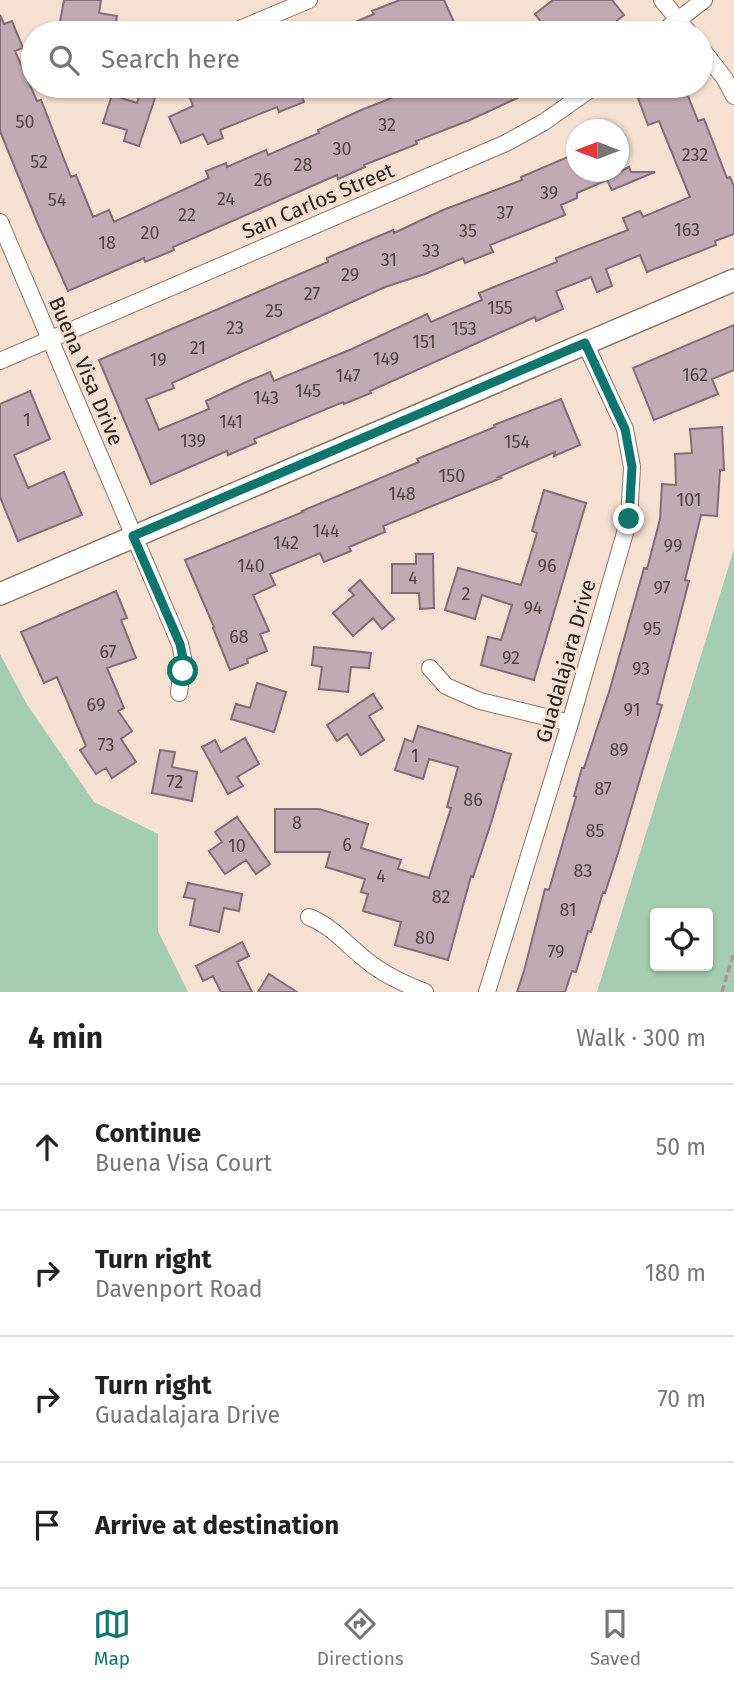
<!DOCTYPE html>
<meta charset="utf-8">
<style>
body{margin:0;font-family:"Fira Sans",sans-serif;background:#f2f2f2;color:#222}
.controls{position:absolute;right:21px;bottom:21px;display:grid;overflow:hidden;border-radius:7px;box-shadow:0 2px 5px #0004}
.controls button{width:63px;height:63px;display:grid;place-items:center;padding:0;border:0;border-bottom:2px solid #e0e0e0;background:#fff;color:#222;font:35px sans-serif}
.compass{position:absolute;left:566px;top:119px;width:63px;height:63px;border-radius:50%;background:#fff;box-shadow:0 2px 5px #0004;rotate:270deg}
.stop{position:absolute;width:21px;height:21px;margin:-16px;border:5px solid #0f766e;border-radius:50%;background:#fff}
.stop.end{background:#0f766e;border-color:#fff;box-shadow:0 2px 7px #0008}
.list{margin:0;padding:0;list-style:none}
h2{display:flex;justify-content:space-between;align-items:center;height:91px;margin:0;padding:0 28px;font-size:30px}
h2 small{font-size:23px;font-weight:400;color:#767676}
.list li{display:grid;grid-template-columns:46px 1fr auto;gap:21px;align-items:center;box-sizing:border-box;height:126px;padding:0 28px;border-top:2px solid #e0e0e0}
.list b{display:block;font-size:26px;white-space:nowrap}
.list p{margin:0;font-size:23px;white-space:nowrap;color:#767676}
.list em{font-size:23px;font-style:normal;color:#767676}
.icon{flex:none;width:38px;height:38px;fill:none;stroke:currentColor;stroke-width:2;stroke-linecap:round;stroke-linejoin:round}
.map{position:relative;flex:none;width:734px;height:992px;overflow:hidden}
.search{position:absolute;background:#fff;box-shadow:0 2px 5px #0004;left:21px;right:21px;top:21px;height:77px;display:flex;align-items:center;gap:18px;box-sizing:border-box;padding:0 24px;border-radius:38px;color:#767676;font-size:26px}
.sheet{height:595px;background:#fff}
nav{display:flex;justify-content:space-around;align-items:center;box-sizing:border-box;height:98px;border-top:2px solid #e0e0e0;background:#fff;font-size:19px;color:#767676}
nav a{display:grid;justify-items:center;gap:4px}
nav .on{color:#0f766e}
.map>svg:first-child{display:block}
.green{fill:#a3cdae;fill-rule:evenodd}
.building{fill:#c2aab5;stroke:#836d78;stroke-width:2}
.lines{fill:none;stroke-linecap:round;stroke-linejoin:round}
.minor-casing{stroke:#897668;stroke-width:18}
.tertiary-casing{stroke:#897668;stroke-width:24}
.path{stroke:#aa9a8e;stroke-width:3.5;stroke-dasharray:7 3.5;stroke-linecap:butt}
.minor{stroke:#fff;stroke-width:16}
.tertiary{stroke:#fff;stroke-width:21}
.route{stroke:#0f766e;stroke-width:9}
.labels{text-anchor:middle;stroke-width:5;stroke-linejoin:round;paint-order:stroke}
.number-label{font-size:18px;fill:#504442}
.street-label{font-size:21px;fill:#2a221c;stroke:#f5e0d1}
</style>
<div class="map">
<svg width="734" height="992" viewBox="0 0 734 992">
<rect width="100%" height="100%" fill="#f5e0d1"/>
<path class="green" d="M734 549V992H597ZM708 913V966H655V913Z
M0 654 26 703 94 802 158 834V931L188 992H0Z"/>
<path class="building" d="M64 0H101L99 13 117 16 114 32 60 22Z
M400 0H444L459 33H330L374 14 372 11Z
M553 0H612L624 15 601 33H526L541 22 535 14Z
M0 15 4 24 12 21 23 48 15 51 37 101 41 100 71 177 76 175 93 217 109 210 114 222 209 178 206 171 226 163 227 167 266 150 268 155 319 133 318 130 359 111 409 91 407 86H543L470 120 416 141 417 144 364 165 365 167 338 179 337 175 173 247 174 250 145 262 144 258 68 291 38 224 0 131Z
M206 86H298L304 102 279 112 277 107 220 130 223 138 208 144 203 134 181 143 169 117 193 106 188 93Z
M668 86H684L698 121 704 119 727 178 730 177 734 186V234L715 241 716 245 647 272 640 255 606 269 612 286 597 292 591 277 556 291 563 309 536 321 535 317 370 391 371 393 344 404 343 402 254 439 256 443 228 455 227 451 151 484 99 360 328 262 327 258 353 247 393 230 394 233 443 210 522 180 521 177 577 153V172H619L629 167 631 172H655L612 190 607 180 577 193V198L561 205 565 215 490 245 493 252 465 263 463 258 425 274 385 287 172 383 174 388 146 399 159 430 209 409 206 401 244 383 270 372 274 381 352 349 427 314 431 322 482 300 479 293 557 262 556 258 628 230 623 218 640 211 643 217 690 197 659 121 648 125 638 98Z
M141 90 156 95 139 146 124 141 127 130 103 123 112 95 137 103Z
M734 325V370L712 379 718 394 654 420 633 368Z
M30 391 50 439 14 455 28 488 64 472 82 515 18 541 0 497V404Z
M561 399 580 445 554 456 555 452 498 477 501 478 383 526 385 532 349 547 351 551 324 562 320 553 270 574 275 585 253 595 269 631 260 634 267 651 247 659 248 663 230 670 213 628 214 627 185 560 303 512 302 511 419 462 417 459 495 427 494 425Z
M722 427 724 470H720L717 516 701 515 685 580 689 581 657 704 662 705 618 853 605 893 603 892 591 932 588 931 576 972 572 971 565 992H517L524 971 545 889 549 890 576 797 574 796 582 768H584L610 689 644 568 647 569 660 519 662 484 676 485 675 454 692 453 690 429Z
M544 490 586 503 534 680 481 665 488 637 501 640 512 605 482 595 475 619 445 610 458 568 521 585 537 533 532 531Z
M416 554H433L434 608 420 609 419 593H392V564H416Z
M360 580 394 619 382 629 373 618 353 636 333 613 354 595 349 590Z
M116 591 127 618 121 620 136 658 107 668 124 708 118 711 132 731 121 739 136 762 112 778 106 768 96 774 80 750 86 746 57 677 44 683 21 632Z
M314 647 371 653 369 668 351 667 348 692 319 689 322 667 312 665Z
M257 683 286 692 274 732 231 719 236 704 250 708Z
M373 694 382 708 369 716 384 740 361 755 347 734 337 741 327 725Z
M418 726 511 754 492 820 473 877 471 876 448 960 395 945 401 922 363 911 368 894 361 892 365 879 326 867 330 852H275V809H319L368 824 361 848 401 860 398 869 429 878 451 808 447 807 458 767 429 759 423 779 395 770 405 739 413 742Z
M245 738 259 764 237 777 243 786 228 794 202 747 215 740 221 752Z
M160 750 175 752 172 767 197 772 192 801 152 793Z
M237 817 270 864 256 874 246 860 225 874 209 851 222 842 215 832Z
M188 883 242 894 239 911 224 908 219 932 190 925 195 899 184 897Z
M242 942 249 956 237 962 252 992H221L213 976 203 981 196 966Z
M269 974 297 992H258Z"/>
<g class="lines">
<defs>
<path id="minor" d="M662 0 689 33
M230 33 309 0
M661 33 704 0
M701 48 725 79 734 96
M0 222 180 644 183 658 179 693
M0 361 506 143 544 122 595 86
M430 668 446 686 480 701 570 723
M309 917C332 926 347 945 366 960 384 975 404 984 425 992
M487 992 570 723 629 519 632 467 625 429 585 343"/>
<path id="tertiary" d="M0 594 734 280"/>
</defs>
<use href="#minor" class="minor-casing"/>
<use href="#tertiary" class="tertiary-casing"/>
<path class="path" d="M722 992 734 952"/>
<use href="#minor" class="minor"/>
<use href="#tertiary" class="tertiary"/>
</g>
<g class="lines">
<path class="route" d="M183 671V658L180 644 133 536 585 343 625 429 632 467 629 519"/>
</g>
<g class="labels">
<g class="number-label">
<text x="25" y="128">50</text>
<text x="387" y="131">32</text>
<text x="342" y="155">30</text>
<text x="695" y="161">232</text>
<text x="39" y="168">52</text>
<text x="303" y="171">28</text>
<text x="263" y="186">26</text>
<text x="549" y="199">39</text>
<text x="226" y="205">24</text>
<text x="57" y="206">54</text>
<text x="505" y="219">37</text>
<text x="187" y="221">22</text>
<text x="687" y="236">163</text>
<text x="468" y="237">35</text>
<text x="150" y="239">20</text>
<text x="107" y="249">18</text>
<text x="431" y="257">33</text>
<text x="389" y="266">31</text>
<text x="350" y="281">29</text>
<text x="312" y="300">27</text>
<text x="500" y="314">155</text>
<text x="274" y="317">25</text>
<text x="235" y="334">23</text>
<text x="464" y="335">153</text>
<text x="424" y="348">151</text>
<text x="198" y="354">21</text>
<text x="386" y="365">149</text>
<text x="158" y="366">19</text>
<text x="695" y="381">162</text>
<text x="348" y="382">147</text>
<text x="308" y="397">145</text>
<text x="266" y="404">143</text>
<text x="27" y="426">1</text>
<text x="231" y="428">141</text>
<text x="193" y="447">139</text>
<text x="517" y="448">154</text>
<text x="452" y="482">150</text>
<text x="402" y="500">148</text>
<text x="689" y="506">101</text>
<text x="326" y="537">144</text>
<text x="286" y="549">142</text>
<text x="673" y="552">99</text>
<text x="251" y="572">140</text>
<text x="547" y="572">96</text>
<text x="413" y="584">4</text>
<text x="662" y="594">97</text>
<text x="466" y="600">2</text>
<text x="533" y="614">94</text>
<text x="652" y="635">95</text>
<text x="239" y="643">68</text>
<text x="108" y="658">67</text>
<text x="511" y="664">92</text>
<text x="641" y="675">93</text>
<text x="96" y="711">69</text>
<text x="632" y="716">91</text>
<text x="106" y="751">73</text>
<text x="619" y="756">89</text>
<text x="415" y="762">1</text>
<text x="175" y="788">72</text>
<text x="603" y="795">87</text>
<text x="473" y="806">86</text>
<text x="297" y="829">8</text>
<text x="595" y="837">85</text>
<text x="347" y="851">6</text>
<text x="237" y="852">10</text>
<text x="583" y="877">83</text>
<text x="381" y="882">4</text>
<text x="441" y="903">82</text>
<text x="568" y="916">81</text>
<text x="425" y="944">80</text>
<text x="556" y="958">79</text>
</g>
<g class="street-label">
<text transform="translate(318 201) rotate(-23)" y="7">San Carlos Street</text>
<text transform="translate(86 371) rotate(67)" y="7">Buena Visa Drive</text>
<text transform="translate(566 661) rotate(-74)" y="7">Guadalajara Drive</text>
</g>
</g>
</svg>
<div class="controls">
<button><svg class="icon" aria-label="locate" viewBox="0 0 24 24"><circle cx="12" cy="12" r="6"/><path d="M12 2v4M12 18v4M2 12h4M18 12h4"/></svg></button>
</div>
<svg class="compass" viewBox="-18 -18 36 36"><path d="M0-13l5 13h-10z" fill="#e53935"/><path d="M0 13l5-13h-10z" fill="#767676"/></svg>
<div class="stop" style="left:183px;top:671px"></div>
<div class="stop end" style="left:629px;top:519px"></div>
<div class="search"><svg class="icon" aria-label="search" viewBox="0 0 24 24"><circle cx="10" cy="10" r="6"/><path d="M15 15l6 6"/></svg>Search here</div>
</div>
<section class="sheet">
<h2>4 min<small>Walk · 300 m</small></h2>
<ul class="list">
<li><svg class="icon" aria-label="ahead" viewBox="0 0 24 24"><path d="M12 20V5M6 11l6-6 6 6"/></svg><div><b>Continue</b><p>Buena Visa Court</p></div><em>50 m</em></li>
<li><svg class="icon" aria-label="right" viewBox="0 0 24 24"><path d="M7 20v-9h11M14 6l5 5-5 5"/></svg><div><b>Turn right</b><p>Davenport Road</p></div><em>180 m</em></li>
<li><svg class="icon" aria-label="right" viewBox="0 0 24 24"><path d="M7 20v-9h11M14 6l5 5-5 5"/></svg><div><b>Turn right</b><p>Guadalajara Drive</p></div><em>70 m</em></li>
<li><svg class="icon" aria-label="arrive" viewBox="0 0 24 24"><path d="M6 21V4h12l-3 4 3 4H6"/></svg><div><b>Arrive at destination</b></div></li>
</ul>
</section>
<nav>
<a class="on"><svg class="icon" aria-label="map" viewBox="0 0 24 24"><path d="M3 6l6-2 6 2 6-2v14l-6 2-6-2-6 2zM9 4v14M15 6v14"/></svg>Map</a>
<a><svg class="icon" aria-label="directions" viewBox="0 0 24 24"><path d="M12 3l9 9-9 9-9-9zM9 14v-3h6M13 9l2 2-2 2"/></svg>Directions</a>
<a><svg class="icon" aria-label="saved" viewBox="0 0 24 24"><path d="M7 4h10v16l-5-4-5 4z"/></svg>Saved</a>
</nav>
